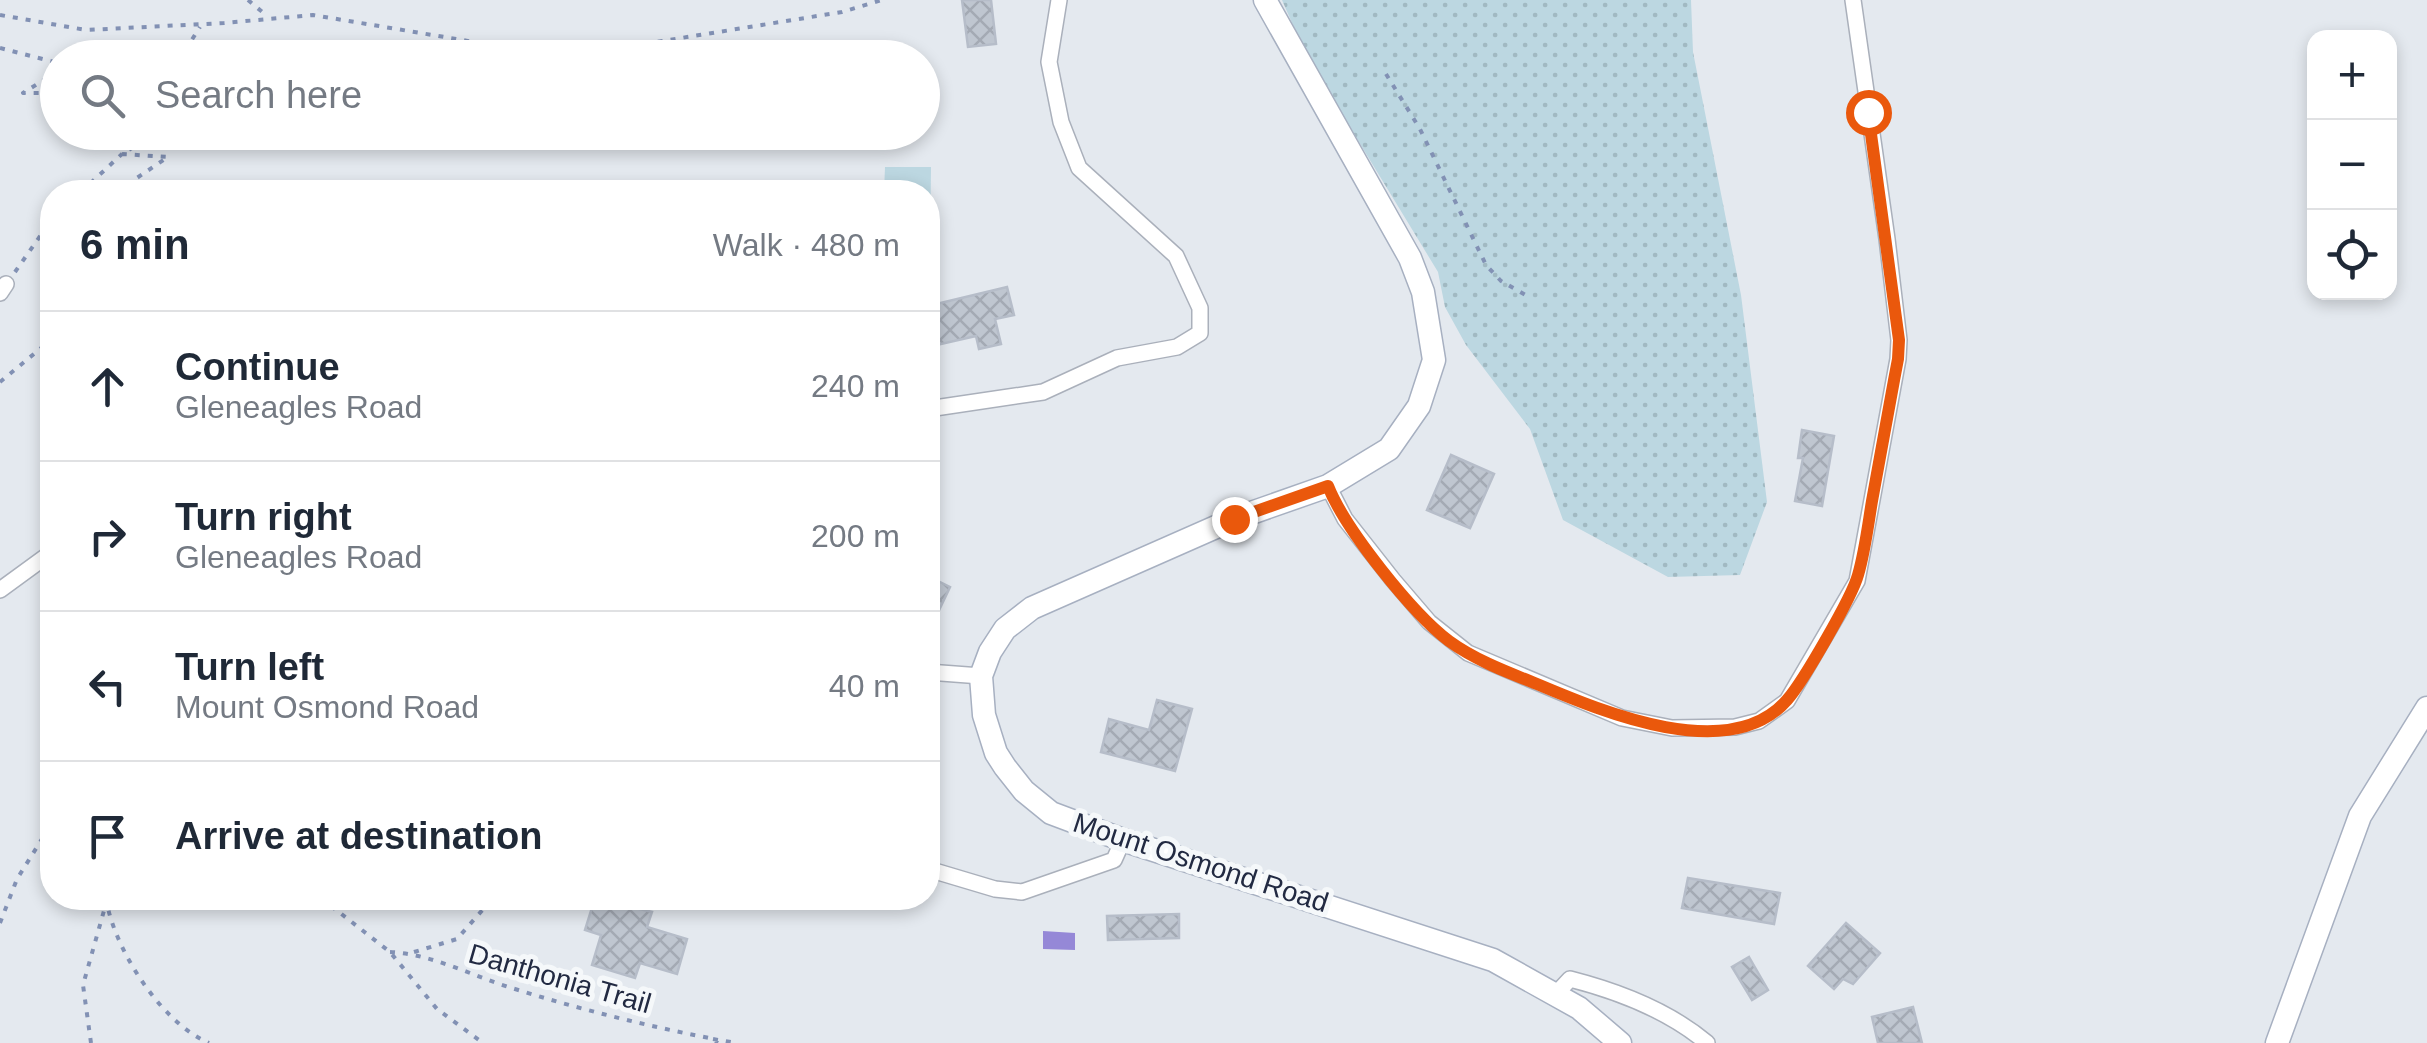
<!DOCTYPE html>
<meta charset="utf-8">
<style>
body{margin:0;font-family:Arial,sans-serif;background:#f2f2f3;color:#1f2937}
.controls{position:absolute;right:30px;top:30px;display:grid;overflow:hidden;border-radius:20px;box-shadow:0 5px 15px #0003}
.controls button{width:90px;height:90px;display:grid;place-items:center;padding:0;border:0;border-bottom:2px solid #e0e1e3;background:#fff;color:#1f2937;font:50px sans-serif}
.stop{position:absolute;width:30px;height:30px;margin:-22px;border:8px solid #ea580c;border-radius:50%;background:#fff}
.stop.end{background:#ea580c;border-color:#fff;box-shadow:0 2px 10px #0008}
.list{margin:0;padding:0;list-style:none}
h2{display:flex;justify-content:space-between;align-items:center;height:130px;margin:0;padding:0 40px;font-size:42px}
h2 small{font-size:32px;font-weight:400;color:#747a83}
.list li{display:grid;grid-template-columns:65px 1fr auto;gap:30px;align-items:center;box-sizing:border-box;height:150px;padding:0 40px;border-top:2px solid #e0e1e3}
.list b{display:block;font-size:38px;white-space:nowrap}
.list p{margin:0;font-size:32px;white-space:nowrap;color:#747a83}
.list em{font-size:32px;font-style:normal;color:#747a83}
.icon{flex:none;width:55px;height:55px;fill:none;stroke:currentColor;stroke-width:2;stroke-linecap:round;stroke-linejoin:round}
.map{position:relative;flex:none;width:2427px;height:1043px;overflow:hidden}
.search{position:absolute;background:#fff;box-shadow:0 5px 15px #0003;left:40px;top:40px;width:900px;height:110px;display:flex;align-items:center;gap:25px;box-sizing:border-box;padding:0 35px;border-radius:55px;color:#747a83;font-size:38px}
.panel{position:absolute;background:#fff;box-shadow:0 5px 15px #0003;left:40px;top:180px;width:900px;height:730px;border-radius:40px}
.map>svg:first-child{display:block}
.grass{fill:url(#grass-dots)}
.garden{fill:#bcd7e1}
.water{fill:url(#water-ripples)}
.building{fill:url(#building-cross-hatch);stroke:#b6bdc9;stroke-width:2.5}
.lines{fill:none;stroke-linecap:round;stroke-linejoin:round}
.street-casing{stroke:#aab0bb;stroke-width:18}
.secondary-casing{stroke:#a7b0c1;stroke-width:25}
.path{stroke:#8291b4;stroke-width:4;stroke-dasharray:5 8;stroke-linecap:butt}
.street{stroke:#fff;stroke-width:15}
.secondary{stroke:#fff;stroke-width:22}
.route{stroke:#ea580c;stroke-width:12}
.labels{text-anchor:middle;stroke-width:10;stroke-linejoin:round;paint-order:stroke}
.street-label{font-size:28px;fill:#222a42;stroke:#f5f8fa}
</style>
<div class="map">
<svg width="2427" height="1043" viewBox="0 0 2427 1043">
<defs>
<pattern id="grass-dots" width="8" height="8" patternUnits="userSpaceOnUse" patternTransform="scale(2.5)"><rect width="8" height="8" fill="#bcd7e1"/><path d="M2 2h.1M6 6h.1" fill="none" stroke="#a1b9c2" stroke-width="1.8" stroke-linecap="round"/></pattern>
<pattern id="water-ripples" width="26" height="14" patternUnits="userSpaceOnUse" patternTransform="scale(2.5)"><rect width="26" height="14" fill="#9588d7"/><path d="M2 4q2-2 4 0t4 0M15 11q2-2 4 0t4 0" fill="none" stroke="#796fb0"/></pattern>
<pattern id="building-cross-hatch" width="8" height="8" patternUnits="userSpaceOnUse" patternTransform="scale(2.5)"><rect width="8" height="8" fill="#bfc6d0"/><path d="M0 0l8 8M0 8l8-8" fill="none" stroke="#a4aab4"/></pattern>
</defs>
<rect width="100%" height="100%" fill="#e4e9ef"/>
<path class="grass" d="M1282 0H1691L1693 52 1741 295 1767 502 1740 575 1668 577 1563 520 1530 429 1466 345 1445 307 1438 272 1306 55Z"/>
<path class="garden" d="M885 167H931L930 260H928V192H884Z"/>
<path class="water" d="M1043 931 1075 933V950L1043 949Z"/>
<path class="building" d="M962 0H991L996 44 968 47Z
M1007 287 1014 315 995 319 1001 344 979 349 976 336 928 347V306Z
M1802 430 1834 436 1822 506 1795 501 1803 458H1798Z
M1451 455 1494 474 1470 528 1427 510Z
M928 576 950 587 932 625 928 623Z
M1157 700 1192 709 1175 771 1101 752 1109 719 1149 730Z
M1688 878 1780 893 1774 924 1682 908Z
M595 898 652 912 647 927 687 939 677 974 640 963 635 978 592 965 601 935 585 930Z
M1179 914V938L1108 940 1107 916Z
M1846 923 1880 953 1853 984 1843 979 1834 989 1808 966Z
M1749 957 1768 990 1752 1000 1732 967Z
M1913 1007 1922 1043H1878L1872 1017Z"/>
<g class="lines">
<defs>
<path id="street" d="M0 293 6 284
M928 409 1043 392 1117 358 1177 347 1200 333V308L1176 256 1079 168 1061 122 1049 62 1059 0
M1328 486 1345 519 1393 580 1429 622 1468 653 1622 718 1672 728 1735 727 1759 721 1787 701 1857 581 1898 359 1899 340 1887 239 1853 0
M0 590 52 552
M928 672 981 676
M928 869 995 889 1022 892 1114 860 1123 840
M1555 995 1570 979C1617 991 1669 1011 1707 1043"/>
<path id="secondary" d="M1265 0 1410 258 1423 292 1434 360 1419 406 1389 449 1328 486 1234 519 1032 608 1005 629 990 652 981 676 984 715 996 753 1005 767 1024 791 1051 813 1123 840 1493 960 1579 1008 1620 1043
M2277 1043 2360 816 2427 708"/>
</defs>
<use href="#street" class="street-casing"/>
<use href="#secondary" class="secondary-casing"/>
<path class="path" d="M248 0 267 16
M0 15 86 30 224 23 313 15 516 49H613L842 12 882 0
M0 48 58 63
M175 58 184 52 200 27
M58 71 23 93H58
M1386 74 1420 129 1486 265 1501 281 1529 297
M81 192 122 154
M116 192 168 157 122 154 158 132
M174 192 226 184 290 192
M15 272 52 219
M0 382 52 339
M106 898C113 947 161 1023 209 1043
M321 898 390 952 437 1009 483 1043
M0 923 17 879 52 823
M390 952C433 954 474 977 515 989 579 1009 643 1025 709 1038L718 1043
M414 952 457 939 493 898
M713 1039 736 1043
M91 1043 83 985 105 907"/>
<use href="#street" class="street"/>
<use href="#secondary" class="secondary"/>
</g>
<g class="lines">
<path class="route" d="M1234 519 1328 486C1345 529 1412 613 1449 641 1475 660 1507 672 1537 684 1601 711 1730 766 1787 700 1803 682 1852 597 1858 575 1865 551 1868 525 1872 501 1881 453 1889 406 1898 359L1899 340 1868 112"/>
</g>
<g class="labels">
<g class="street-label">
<text transform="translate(1201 862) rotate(18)" y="10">Mount Osmond Road</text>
<text transform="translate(560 978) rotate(16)" y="10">Danthonia Trail</text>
</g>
</g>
</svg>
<div class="controls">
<button>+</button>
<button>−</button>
<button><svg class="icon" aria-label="locate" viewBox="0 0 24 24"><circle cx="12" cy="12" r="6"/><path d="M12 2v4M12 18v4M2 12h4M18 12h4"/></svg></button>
</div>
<div class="stop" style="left:1868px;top:112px"></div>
<div class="stop end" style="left:1234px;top:519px"></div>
<div class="search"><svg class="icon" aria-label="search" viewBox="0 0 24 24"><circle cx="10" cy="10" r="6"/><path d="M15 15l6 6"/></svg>Search here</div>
<section class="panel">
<h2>6 min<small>Walk · 480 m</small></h2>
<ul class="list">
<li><svg class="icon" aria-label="ahead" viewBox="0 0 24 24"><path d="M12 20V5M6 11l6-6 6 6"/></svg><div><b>Continue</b><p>Gleneagles Road</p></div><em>240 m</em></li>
<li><svg class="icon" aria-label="right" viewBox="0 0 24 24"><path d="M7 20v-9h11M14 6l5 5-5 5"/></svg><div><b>Turn right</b><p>Gleneagles Road</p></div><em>200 m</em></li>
<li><svg class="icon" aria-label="left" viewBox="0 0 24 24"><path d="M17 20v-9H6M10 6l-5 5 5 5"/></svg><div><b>Turn left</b><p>Mount Osmond Road</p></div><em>40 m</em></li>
<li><svg class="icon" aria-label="arrive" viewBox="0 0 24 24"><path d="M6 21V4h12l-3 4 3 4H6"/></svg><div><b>Arrive at destination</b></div></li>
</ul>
</section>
</div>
